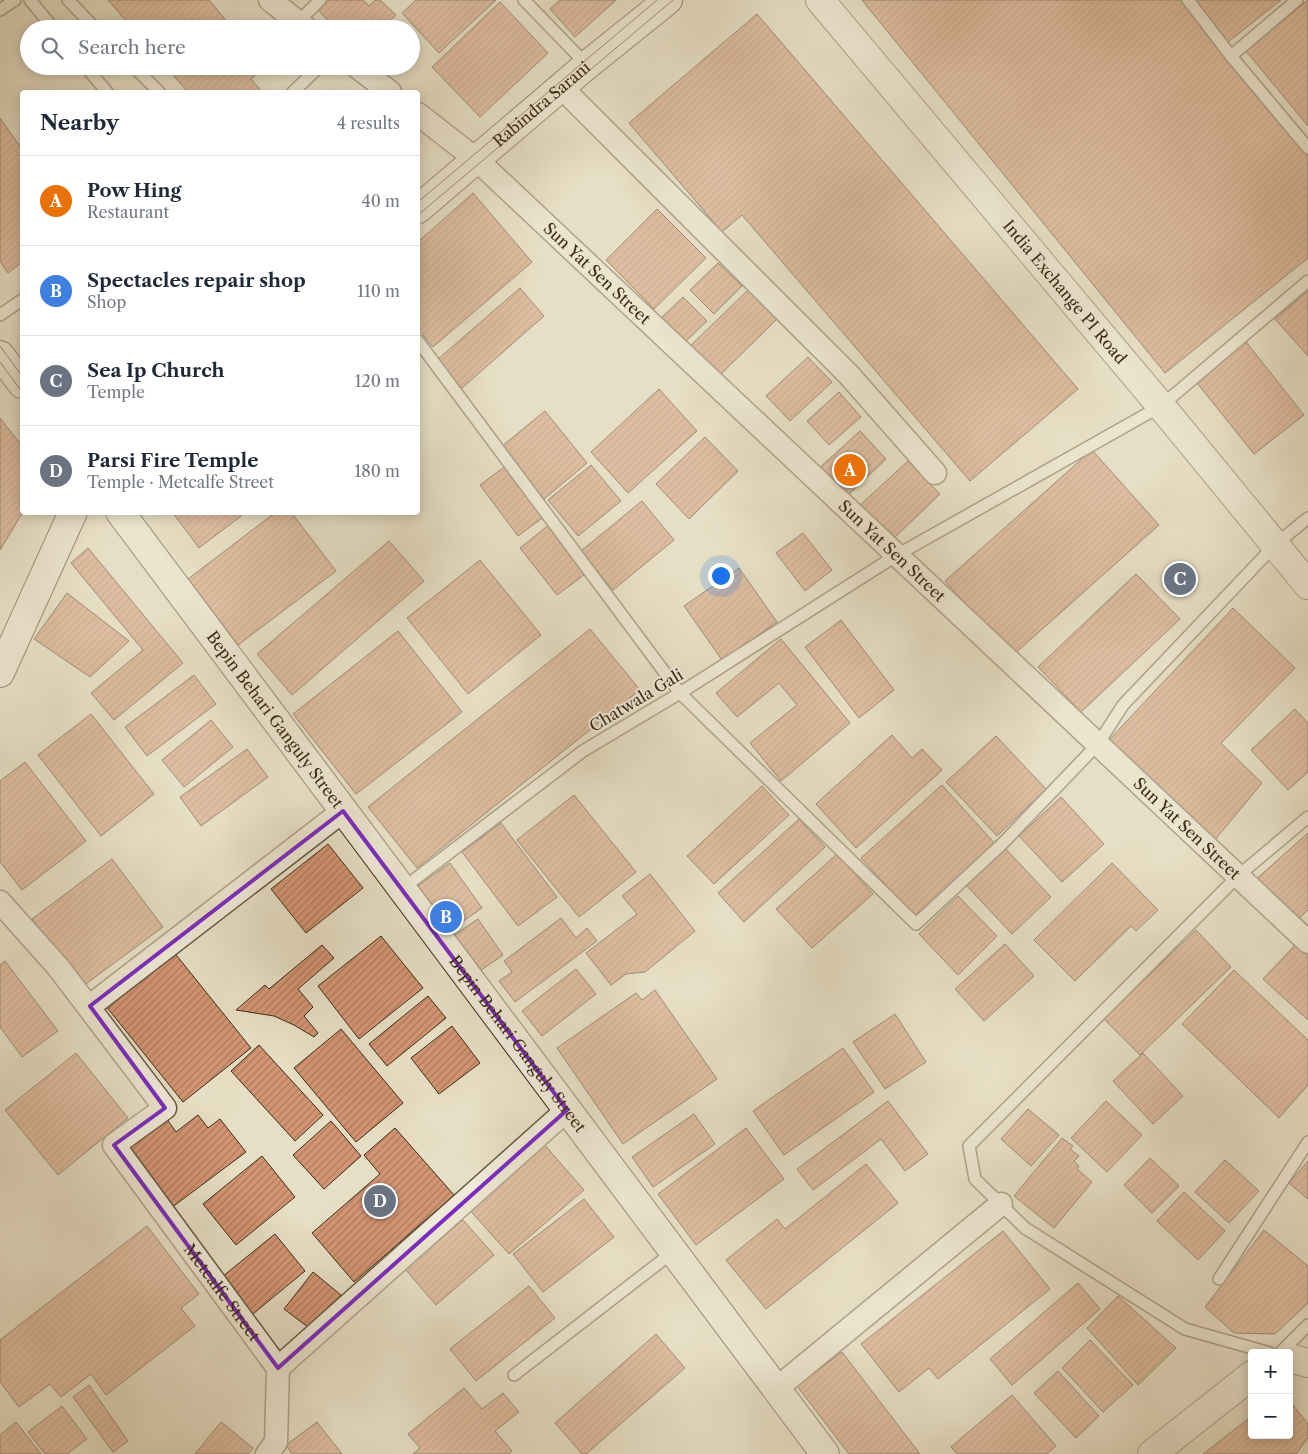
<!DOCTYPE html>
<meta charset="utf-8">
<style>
body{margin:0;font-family:"Libre Caslon Text",serif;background:#f2f2f3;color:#1f2937}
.controls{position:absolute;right:15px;bottom:15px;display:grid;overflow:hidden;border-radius:5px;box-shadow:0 2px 12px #0003}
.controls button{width:45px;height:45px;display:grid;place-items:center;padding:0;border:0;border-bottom:1px solid #e0e1e3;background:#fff;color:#1f2937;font:25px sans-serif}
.you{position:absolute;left:720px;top:575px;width:18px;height:18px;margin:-12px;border:4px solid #fff;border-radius:50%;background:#1a73e8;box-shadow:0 0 0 8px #1a73e833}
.badge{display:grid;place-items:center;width:32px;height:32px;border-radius:50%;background:#7c3aed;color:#fff;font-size:16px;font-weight:700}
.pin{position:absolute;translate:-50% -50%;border:2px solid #fff;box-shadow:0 1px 5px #0006}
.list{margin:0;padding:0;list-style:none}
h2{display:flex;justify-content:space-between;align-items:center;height:65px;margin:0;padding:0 20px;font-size:21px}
h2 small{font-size:16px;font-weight:400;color:#747a83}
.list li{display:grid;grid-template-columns:32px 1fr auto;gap:15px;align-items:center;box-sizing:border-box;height:90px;padding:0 20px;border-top:1px solid #e0e1e3}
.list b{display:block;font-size:19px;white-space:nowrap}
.list p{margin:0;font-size:16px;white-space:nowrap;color:#747a83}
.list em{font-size:16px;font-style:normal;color:#747a83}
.icon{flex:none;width:28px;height:28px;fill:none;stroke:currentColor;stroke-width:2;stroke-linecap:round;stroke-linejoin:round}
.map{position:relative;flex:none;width:1308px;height:1454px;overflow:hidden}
.search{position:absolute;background:#fff;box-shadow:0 2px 12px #0003;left:20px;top:20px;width:400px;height:55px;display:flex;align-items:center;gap:12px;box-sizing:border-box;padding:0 18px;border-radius:28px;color:#747a83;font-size:19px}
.panel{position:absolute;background:#fff;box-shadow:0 2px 12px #0003;left:20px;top:90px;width:400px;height:425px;border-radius:5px}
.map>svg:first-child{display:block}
.building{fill:url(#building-hatch);stroke:#3e2c17}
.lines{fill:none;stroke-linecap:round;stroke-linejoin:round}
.service-casing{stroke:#685942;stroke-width:14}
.minor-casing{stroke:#685942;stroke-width:25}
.tertiary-casing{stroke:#685942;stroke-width:30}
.secondary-casing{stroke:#3e2c17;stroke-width:30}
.service{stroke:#efead9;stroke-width:11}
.minor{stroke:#efead9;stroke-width:22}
.tertiary{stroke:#efead9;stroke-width:28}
.secondary{stroke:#efead9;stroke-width:28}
.tram{stroke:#3e2c17;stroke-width:1}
.marked{fill:none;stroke:#7b2cbf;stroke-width:4;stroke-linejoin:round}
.labels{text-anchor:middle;stroke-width:4;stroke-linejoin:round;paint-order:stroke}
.street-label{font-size:16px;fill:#3e2c17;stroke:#efead9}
</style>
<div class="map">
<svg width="1308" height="1454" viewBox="0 0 1308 1454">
<defs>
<pattern id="building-hatch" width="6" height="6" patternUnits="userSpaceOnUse" patternTransform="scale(1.25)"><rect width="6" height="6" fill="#d49574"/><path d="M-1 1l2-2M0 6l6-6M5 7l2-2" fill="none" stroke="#ad7a5e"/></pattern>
</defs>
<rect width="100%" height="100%" fill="#e7dfc5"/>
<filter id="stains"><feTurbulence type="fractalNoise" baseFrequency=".004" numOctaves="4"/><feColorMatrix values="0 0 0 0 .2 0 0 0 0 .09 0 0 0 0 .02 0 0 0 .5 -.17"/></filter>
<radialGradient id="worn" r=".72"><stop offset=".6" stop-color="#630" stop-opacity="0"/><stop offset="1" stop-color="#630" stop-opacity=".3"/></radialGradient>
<path class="building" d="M108 0H209L233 29H133Z
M323 0H363L369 6 375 0H380L396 15 382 29H336L315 7Z
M416 0H496L439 53 402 13Z
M560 0H616L575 37 550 9Z
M862 0H1182L1308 156V258L1165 373Z
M1195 0H1281L1228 42Z
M1308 0V126L1246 51Z
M500 2 548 53 480 117 432 67Z
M757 14 1078 389 970 481 742 215 722 232 629 123Z
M165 66H250L257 74 251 79 262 92H188Z
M0 118 22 149V262L8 273 0 261Z
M473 193 532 262 433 347 418 329V242Z
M657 209 706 258 654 309 606 260Z
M718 263 742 286 714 314 690 290Z
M520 288 544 316 462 388 437 360Z
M748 290 777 319 715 380 686 350Z
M1308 291V356L1275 319Z
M683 297 707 321 684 343 660 319Z
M1243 338 1304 415 1254 454 1193 378Z
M808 357 832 382 790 421 766 396Z
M659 389 697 431 628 493 591 452Z
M839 392 861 417 829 445 807 421Z
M545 411 587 463 544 499 501 447Z
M0 418 22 446 23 512 0 550Z
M860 431 886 459 844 499 817 470Z
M705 437 738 471 689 519 656 484Z
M1092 450 1159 525 1012 656 945 581Z
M908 461 940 494 890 542 857 508Z
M507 465 545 516 518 536 480 485Z
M591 465 621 501 578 536 548 500Z
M642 501 674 540 613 590 581 551Z
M172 512H239L241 516 199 548Z
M276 512H291L336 571 238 645 188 579Z
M550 524 588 572 557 595 520 548Z
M803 533 832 570 805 591 776 553Z
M389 541 424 581 292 695 257 654Z
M88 548 183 663 114 720 91 693 143 650 71 563Z
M480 560 541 635 468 694 407 618Z
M739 568 777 622 722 660 684 606Z
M1136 574 1180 619 1081 712 1038 667Z
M67 593 129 641 90 677 34 639Z
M1233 608 1295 668 1221 743 1262 783 1214 841 1109 740Z
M841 620 894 690 859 718 805 647Z
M590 629 640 690 417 868 368 807Z
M398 631 462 712 356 794 293 714Z
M781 639 850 723 781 781 750 743 797 705 779 683 737 717 716 693Z
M194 675 216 704 147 756 125 727Z
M1295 709 1308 723V772L1288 790 1251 750Z
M91 714 154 794 101 836 38 755Z
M211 720 233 747 184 787 162 760Z
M892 735 912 758 922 749 942 770 856 848 816 804Z
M996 736 1046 789 997 836 946 782Z
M247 749 268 777 201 826 180 797Z
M25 762 86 841 22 890 0 862V781Z
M942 785 997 846 916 918 861 858Z
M762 786 789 815 714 884 687 856Z
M574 795 636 872 579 917 517 840Z
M1061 797 1104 844 1062 882 1019 836Z
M799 819 825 847 744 922 718 893Z
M501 823 557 897 518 926 462 852Z
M1308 833V910L1296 921 1253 882Z
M328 844 363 888 306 933 271 889Z
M1004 847 1051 897 1012 934 965 884Z
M837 854 873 894 812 948 776 909Z
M112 859 163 927 83 986 32 919Z
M450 863 482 908 446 933 415 888Z
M1112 863 1158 910 1136 931 1131 926 1075 981 1034 940Z
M650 874 695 931 645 972 626 974 611 985 586 953 637 914 622 896Z
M958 896 997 936 958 975 919 934Z
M561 918 576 938 587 928 597 941 515 1002 499 981 512 972 504 961Z
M478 919 503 955 474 975 450 938Z
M1196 930 1231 967 1140 1055 1104 1019Z
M381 936 423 988 359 1039 318 986Z
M1297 943 1308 954V1020L1263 979Z
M1005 944 1034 976 984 1021 955 989Z
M322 945 334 958 298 989 313 1007 304 1016 318 1033 314 1037 294 1025 274 1016 236 1010 265 985 269 989Z
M173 951 251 1048 183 1102 105 1005Z
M5 961 58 1031 22 1057 0 1027V965Z
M576 969 596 994 542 1036 522 1011Z
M1234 970 1308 1040V1085L1279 1118 1182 1024Z
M655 990 717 1079 623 1144 557 1048 636 993 642 1000Z
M428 996 446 1018 387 1066 369 1044Z
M895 1014 926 1062 885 1089 853 1042Z
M452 1026 480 1063 439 1094 411 1058Z
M341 1029 403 1103 356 1142 294 1068Z
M259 1045 323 1115 295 1141 231 1071Z
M843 1048 874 1092 784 1155 753 1111Z
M76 1053 128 1118 58 1175 5 1110Z
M1143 1053 1183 1096 1153 1124 1113 1081Z
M888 1101 928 1154 905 1171 881 1139 813 1190 797 1169Z
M1106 1101 1142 1135 1107 1172 1071 1138Z
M1028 1109 1059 1135 1031 1166 1001 1139Z
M694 1114 715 1144 653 1187 632 1157Z
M164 1115 176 1132 198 1115 208 1128 220 1119 246 1152 171 1208 123 1145Z
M331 1121 361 1156 324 1189 293 1155Z
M395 1128 454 1195 354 1282 312 1233 380 1174 364 1155Z
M746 1128 784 1179 696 1245 658 1194Z
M1062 1138 1073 1146 1070 1149 1079 1156 1074 1161 1079 1166 1077 1169 1092 1182 1054 1228 1014 1196Z
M542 1142 584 1190 509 1254 467 1207Z
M262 1156 295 1197 236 1245 203 1204Z
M1150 1158 1179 1186 1152 1213 1124 1185Z
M1225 1160 1259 1191 1229 1223 1195 1192Z
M1308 1161V1199L1289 1183Z
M866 1164 898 1203 766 1309 726 1260 777 1219 785 1229Z
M1184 1192 1225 1231 1198 1260 1157 1221Z
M584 1199 614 1237 543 1292 513 1254Z
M463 1220 494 1255 436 1305 405 1269Z
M147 1226 199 1294 181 1308 195 1326 106 1395 91 1374 61 1397 50 1384 19 1407 0 1382V1340Z
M1264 1230 1308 1266V1303L1275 1334 1234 1333 1205 1307Z
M1003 1231 1050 1289 938 1379 929 1368 899 1392 861 1344Z
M275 1234 305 1271 248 1318 217 1281Z
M313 1272 341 1295 313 1331 284 1309Z
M1078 1283 1100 1309 1012 1385 990 1359Z
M529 1286 555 1318 476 1381 450 1349Z
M1118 1296 1176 1348 1138 1385 1087 1328Z
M656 1334 685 1368 586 1454H582L555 1423Z
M1090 1340 1133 1385 1103 1412 1062 1368Z
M842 1352 920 1454H849L797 1386Z
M1058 1371 1099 1416 1076 1438 1034 1393Z
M89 1385 128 1441 113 1452 73 1397Z
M464 1388 482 1409 503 1393 519 1412 495 1431 512 1451 509 1454H413L420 1448 408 1434Z
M1012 1395 1056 1446 1047 1454H957L951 1447Z
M1289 1400 1308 1424V1438L1296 1454H1203L1252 1416V1435H1289Z
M62 1406 87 1439 67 1454H45L28 1432Z
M16 1422 41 1454H0V1435Z
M221 1422 253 1448 248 1454H195Z
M317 1422 342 1454H292L286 1445Z"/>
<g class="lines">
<defs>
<path id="service" d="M30 0 54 29
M68 0 96 29
M524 0 587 65
M1188 0 1231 56 1308 148
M0 10 15 0
M298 22 320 0
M1231 56 1297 0
M85 66 107 92
M133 66 159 92
M293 92 320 66
M0 315 22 300
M418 341 680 693 916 924 1002 844 1098 744 1123 705 1275 545 1308 518
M402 889 583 751 680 693 897 555 1161 406 1308 281
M1219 1279 1308 1142
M1270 1353 1185 1329 1025 1228 975 1179 969 1146 1238 876 1308 817
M1280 1353 1308 1325
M514 1375 673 1252"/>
<g id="minor">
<path d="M270 0 307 29"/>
<path d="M356 66 390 92"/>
<path d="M561 87 849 375 935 473"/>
<path id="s1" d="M418 114 477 160 1308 942"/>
<path id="s2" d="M0 902 58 967 165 1108 114 1145 278 1368 276 1442 267 1454"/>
<path d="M90 1006 343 811"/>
<path d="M278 1368 567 1110"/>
<path d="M776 1389 1001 1204"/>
</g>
<g id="tertiary">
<path id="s3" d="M820 0 1161 406 1308 585"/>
<path d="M1289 1358 1308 1363"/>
<path d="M1152 1454 1252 1375"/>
</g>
<g id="secondary">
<path id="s4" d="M418 209 587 65 668 0"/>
<path d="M0 355 22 384"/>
<path id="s5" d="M120 512 825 1454"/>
<path d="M0 673 73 512"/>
</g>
</defs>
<use href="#service" class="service-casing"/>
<use href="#minor" class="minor-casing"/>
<use href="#tertiary" class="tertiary-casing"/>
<use href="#secondary" class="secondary-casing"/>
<use href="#service" class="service"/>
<use href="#minor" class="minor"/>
<use href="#tertiary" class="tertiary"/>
<use href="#secondary" class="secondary"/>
<path class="tram" d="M418 202 657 0
M418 215 673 0
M0 346 22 376
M0 362 22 392"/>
</g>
<path d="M0 0H1308V1454H0ZM343 811 567 1110 278 1368 114 1145 165 1108 90 1006Z" fill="#e7dfc5" fill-opacity=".55" fill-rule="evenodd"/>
<path class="marked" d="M343 811 567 1110 278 1368 114 1145 165 1108 90 1006Z"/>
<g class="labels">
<g class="street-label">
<text dy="6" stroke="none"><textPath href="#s4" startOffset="162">Rabindra Sarani</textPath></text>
<text dy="6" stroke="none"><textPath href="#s1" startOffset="240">Sun Yat Sen Street</textPath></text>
<text dy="6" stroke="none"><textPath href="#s3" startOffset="381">India Exchange PI Road</textPath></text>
<text dy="6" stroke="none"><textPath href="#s1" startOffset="645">Sun Yat Sen Street</textPath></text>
<text transform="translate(636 700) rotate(-31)" y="6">Chatwala Gali</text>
<text dy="6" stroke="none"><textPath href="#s5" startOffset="259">Bepin Behari Ganguly Street</textPath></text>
<text dy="6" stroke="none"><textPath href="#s1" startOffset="1050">Sun Yat Sen Street</textPath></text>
<text dy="6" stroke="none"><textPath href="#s5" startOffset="664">Bepin Behari Ganguly Street</textPath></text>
<text dy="6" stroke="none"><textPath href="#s2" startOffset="510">Metcalfe Street</textPath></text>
</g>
</g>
<rect width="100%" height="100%" filter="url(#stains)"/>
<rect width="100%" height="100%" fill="url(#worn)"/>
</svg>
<div class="controls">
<button>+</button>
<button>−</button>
</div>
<div class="you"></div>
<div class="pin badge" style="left:850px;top:470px;background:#e8710a">A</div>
<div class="pin badge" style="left:446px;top:917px;background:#3f7fe0">B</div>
<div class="pin badge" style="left:1180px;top:579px;background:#6b7280">C</div>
<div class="pin badge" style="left:380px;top:1201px;background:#6b7280">D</div>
<div class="search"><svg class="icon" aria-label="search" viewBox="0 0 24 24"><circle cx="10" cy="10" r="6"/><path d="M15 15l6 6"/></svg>Search here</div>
<section class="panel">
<h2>Nearby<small>4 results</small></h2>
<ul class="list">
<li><span class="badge" style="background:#e8710a">A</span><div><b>Pow Hing</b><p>Restaurant</p></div><em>40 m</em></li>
<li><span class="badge" style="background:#3f7fe0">B</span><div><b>Spectacles repair shop</b><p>Shop</p></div><em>110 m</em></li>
<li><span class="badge" style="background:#6b7280">C</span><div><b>Sea Ip Church</b><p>Temple</p></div><em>120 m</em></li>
<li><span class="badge" style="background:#6b7280">D</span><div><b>Parsi Fire Temple</b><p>Temple · Metcalfe Street</p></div><em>180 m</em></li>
</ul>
</section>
</div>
